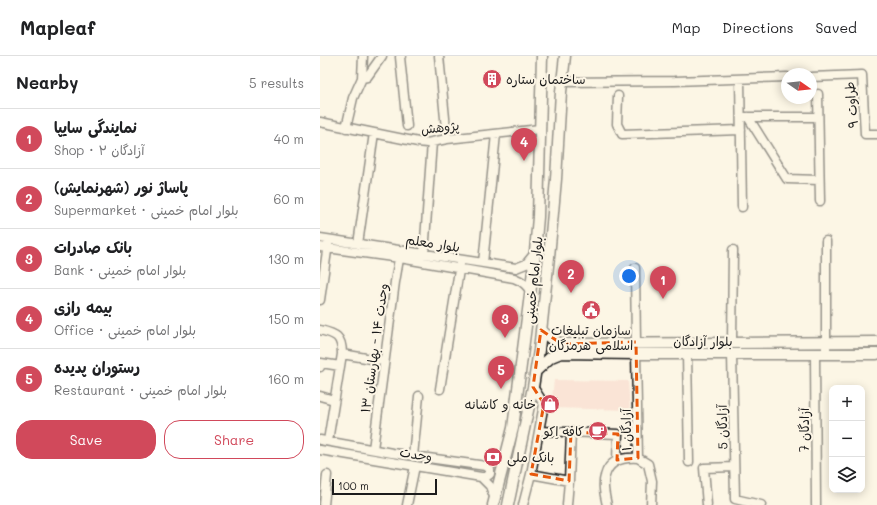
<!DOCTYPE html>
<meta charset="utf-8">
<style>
body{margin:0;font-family:Mali,"Playpen Sans Arabic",sans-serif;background:#f6f6f6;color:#202124}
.controls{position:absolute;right:12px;bottom:12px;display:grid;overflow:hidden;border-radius:8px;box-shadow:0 2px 10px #0003}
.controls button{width:36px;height:36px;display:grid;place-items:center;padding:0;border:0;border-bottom:1px solid #e0e0e0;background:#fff;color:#202124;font:20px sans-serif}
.compass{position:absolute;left:461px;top:12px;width:36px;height:36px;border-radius:50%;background:#fff;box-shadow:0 2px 10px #0003;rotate:104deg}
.scale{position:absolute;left:12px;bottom:10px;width:105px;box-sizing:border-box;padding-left:4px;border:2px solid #1c1c1c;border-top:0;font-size:11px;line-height:14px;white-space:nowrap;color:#1c1c1c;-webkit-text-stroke:3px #fcf5e5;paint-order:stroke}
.you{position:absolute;left:309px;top:220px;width:14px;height:14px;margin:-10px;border:3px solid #fff;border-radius:50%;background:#1a73e8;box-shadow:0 0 0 6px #1a73e833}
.badge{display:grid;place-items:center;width:26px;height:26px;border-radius:50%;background:#d1495b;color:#fff;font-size:13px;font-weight:700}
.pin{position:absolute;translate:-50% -33px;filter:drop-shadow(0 1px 2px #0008)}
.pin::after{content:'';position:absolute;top:21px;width:14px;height:12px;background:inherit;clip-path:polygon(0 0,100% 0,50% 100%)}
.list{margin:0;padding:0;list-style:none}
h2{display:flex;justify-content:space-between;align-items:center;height:52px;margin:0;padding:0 16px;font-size:17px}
h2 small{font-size:13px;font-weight:400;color:#757577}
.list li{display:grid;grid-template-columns:26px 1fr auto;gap:12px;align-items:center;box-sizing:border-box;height:60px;padding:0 16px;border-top:1px solid #e0e0e0}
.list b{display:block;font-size:15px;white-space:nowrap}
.list p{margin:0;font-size:13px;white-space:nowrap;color:#757577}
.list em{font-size:13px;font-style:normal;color:#757577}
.actions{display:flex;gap:8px;padding:12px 16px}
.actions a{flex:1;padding:9px 0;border:1px solid #d1495b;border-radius:16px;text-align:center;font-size:14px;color:#d1495b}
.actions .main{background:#d1495b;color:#fff}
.icon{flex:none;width:22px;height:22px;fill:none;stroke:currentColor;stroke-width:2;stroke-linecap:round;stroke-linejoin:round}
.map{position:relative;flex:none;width:557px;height:449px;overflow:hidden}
header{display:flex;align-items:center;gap:24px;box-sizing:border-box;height:56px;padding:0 20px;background:#fff;border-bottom:1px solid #e0e0e0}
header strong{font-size:19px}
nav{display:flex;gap:22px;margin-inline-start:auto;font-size:14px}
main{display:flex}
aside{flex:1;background:#fff}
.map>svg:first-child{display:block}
.built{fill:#fae4d6}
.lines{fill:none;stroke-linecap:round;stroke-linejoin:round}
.minor-casing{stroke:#1c1c1c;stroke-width:11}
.major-casing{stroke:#1c1c1c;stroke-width:13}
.minor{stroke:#fcf5e5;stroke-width:8}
.major{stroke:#fcf5e5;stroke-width:10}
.marked{fill:none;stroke:#e8590c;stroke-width:3;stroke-dasharray:8 5;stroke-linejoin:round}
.labels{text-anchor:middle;stroke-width:4;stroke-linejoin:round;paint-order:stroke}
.poi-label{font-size:13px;fill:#1c1c1c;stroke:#fcf5e5;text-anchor:start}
.street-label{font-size:13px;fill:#1c1c1c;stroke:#fcf5e5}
</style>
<header>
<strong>Mapleaf</strong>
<nav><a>Map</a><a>Directions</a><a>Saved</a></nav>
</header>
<main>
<aside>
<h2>Nearby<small>5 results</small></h2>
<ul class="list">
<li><span class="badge">1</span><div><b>نمایندگی سایپا</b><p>Shop · آزادگان ۲</p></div><em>40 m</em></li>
<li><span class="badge">2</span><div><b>پاساژ نور (شهرنمایش)</b><p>Supermarket · بلوار امام خمینی</p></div><em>60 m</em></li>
<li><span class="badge">3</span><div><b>بانک صادرات</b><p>Bank · بلوار امام خمینی</p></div><em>130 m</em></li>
<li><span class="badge">4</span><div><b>بیمه رازی</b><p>Office · بلوار امام خمینی</p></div><em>150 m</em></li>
<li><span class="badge">5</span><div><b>رستوران پدیده</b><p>Restaurant · بلوار امام خمینی</p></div><em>160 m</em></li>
</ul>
<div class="actions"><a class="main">Save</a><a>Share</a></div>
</aside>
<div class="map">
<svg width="557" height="449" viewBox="0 0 557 449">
<rect width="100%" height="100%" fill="#fcf5e5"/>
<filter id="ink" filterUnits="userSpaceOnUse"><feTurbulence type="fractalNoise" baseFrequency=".025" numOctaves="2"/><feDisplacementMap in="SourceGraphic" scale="8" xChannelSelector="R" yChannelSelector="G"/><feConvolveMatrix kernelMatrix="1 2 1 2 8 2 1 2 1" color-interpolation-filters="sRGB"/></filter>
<g filter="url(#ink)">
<path class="built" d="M234 324 308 325 310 354 231 352Z"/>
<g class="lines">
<defs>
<path id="minor" d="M81 0 80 1 87 70
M119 0 127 83
M491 21 542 19 545 78H557
M42 22 47 21 62 0
M420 23 422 151
M242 26 355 25 467 21
M498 38 500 145
M298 40 297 68 302 78 421 74
M424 61H497
M428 61 467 123 499 124
M0 66 98 86 107 87 127 83 220 73
M26 72 33 42 42 22 43 0
M0 182 196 212 206 208 215 197
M506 185V298
M38 188 54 77
M0 191 80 202 194 222C202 225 208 229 211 237
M104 198 112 86
M163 207 176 78
M315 212 316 286
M0 244 8 188
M0 274C16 278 22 280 22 298L8 385
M412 286 413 194
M22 298 64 305
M367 298 369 406
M412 298 415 443 441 449
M495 298 496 449
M0 311 1 307 20 310
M120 333 140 208
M0 340 14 344
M219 375 298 378 297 404
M0 384 72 397 166 410 185 403
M53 393 75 226 80 197
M0 394 161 421 170 430 175 443
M93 400 99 340
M318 402 328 408 332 425 331 449
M211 418 249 425 247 449
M161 421H166L170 418V413L166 410
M249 425 251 376
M4 449 7 419
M87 449 95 410
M203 449 211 418 224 348 213 331
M287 449C285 440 282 429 285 420 289 404 304 401 318 402L316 298
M387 449 384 412 414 411"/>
<path id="major" d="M221 274 231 283 242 288 557 286
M216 315 231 301 241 297 316 298H557
M173 449 193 372 214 207 218 161 222 0
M188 449 213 331 219 294 229 201 236 123 241 36 245 0"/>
</defs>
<use href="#minor" class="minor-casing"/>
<use href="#major" class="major-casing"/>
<use href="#minor" class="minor"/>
<use href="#major" class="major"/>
</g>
</g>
<path d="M0 0H557V449H0ZM221 274 242 288 316 286 318 402 297 404 298 378 251 376 249 425 211 418 224 348 213 331Z" fill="#fcf5e5" fill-opacity=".55" fill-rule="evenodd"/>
<path class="marked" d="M221 274 242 288 316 286 318 402 297 404 298 378 251 376 249 425 211 418 224 348 213 331Z"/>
<defs>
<symbol id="building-disc" viewBox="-11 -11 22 22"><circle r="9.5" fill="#d1495b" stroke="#fcf5e5"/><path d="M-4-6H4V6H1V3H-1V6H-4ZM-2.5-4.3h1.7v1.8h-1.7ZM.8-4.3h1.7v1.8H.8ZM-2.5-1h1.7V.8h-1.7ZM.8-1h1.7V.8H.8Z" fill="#fff"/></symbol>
<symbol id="civic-disc" viewBox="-11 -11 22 22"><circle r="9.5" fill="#d1495b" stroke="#fcf5e5"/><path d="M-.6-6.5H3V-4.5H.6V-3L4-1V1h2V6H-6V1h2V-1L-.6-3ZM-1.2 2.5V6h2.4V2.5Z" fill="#fff"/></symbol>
<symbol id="shop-disc" viewBox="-11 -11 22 22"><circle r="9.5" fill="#d1495b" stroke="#fcf5e5"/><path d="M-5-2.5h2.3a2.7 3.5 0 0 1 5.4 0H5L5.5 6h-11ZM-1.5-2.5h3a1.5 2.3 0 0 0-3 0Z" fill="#fff"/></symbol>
<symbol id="cafe-disc" viewBox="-11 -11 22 22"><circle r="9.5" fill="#d1495b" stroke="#fcf5e5"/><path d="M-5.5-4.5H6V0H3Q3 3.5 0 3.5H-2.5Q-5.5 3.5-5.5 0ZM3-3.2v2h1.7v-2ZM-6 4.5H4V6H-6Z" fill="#fff"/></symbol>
<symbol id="bank-disc" viewBox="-11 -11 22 22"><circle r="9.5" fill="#d1495b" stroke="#fcf5e5"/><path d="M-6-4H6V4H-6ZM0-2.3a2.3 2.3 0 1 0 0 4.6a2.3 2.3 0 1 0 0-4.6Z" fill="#fff"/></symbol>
</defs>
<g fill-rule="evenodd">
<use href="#building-disc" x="161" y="12" width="22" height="22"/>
<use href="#civic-disc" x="260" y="243" width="22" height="22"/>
<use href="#shop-disc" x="219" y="337" width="22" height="22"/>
<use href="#cafe-disc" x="267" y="364" width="22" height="22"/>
<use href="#bank-disc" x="162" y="390" width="22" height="22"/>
</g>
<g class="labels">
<g class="poi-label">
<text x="186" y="28">ساختمان ستاره</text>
<text x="271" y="279" text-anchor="middle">سازمان تبلیغات<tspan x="271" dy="15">اسلامی هرمزگان</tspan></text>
<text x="216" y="353" text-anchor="end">خانه و کاشانه</text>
<text x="264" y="380" text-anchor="end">کافه اِکو</text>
<text x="187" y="406">بانک ملی</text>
</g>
<g class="street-label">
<text transform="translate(531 49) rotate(-95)" y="5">طراوت ۹</text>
<text transform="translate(120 71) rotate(-6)" y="5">پژوهش</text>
<text transform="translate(113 187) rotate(9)" y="5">بلوار معلم</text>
<text transform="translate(213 224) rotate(-84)" y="5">بلوار امام خمینی</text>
<text x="383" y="290">بلوار آزادگان</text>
<text transform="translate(54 292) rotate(-82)" y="5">وحدت ۱۴ - بهارستان ۱۳</text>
<text transform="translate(402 371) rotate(-91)" y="5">آزادگان 5</text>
<text transform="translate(306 374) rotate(-91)" y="5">آزادگان ۱</text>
<text transform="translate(484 374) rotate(-90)" y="5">آزادگان 7</text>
<text transform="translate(96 398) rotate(9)" y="5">وحدت</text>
</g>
</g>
</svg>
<div class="controls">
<button>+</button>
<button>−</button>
<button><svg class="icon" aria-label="layers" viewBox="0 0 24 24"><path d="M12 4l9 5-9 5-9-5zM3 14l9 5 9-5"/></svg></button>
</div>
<svg class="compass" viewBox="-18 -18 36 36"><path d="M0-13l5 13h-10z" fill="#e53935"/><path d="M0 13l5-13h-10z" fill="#757577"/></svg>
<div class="scale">100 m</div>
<div class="you"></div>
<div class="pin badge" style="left:343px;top:243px">1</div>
<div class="pin badge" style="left:251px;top:237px">2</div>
<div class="pin badge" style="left:185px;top:282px">3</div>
<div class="pin badge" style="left:204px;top:105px">4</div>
<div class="pin badge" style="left:181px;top:333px">5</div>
</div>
</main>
